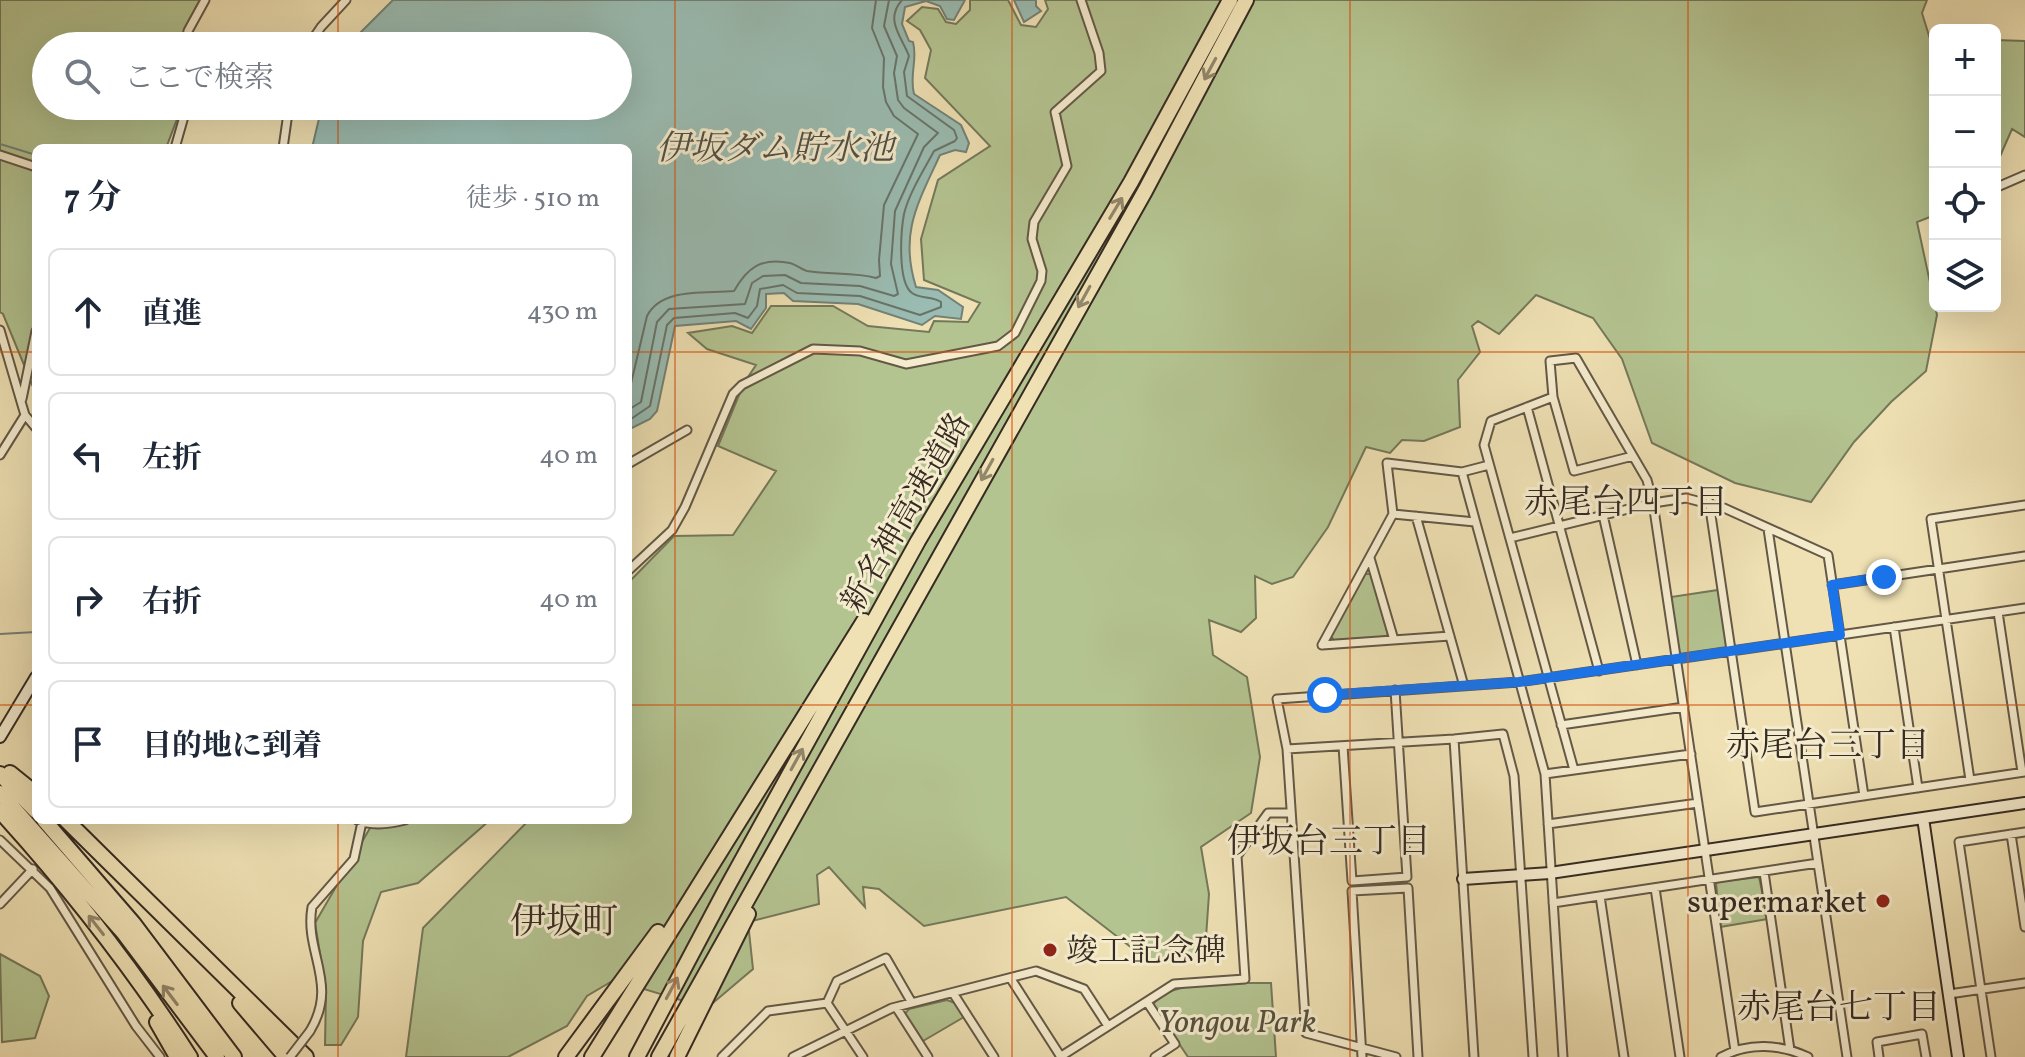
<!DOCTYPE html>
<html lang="ja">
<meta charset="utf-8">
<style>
body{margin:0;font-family:Vollkorn,"Noto Serif JP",serif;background:#f2f2f3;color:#1f2937}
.controls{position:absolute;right:24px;top:24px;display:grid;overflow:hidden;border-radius:12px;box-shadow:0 8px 32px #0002}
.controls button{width:72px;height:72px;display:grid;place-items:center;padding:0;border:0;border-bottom:2px solid #e0e1e3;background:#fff;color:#1f2937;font:40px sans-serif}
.stop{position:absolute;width:24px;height:24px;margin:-18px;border:6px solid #1a73e8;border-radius:50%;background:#fff}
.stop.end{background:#1a73e8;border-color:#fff;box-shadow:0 2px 8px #0008}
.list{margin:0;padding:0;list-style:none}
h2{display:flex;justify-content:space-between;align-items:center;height:104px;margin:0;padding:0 32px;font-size:34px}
h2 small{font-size:26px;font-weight:400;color:#747a83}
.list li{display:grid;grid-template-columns:52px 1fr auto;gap:24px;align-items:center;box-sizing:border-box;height:128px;margin:0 16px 16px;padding:0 16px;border:2px solid #e0e1e3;border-radius:12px}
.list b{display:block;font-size:30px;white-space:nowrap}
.list em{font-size:26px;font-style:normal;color:#747a83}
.icon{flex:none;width:44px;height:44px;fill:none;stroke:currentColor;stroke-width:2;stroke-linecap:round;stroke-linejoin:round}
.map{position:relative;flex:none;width:2025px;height:1057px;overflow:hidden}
.search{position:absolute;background:#fff;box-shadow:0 8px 32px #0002;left:32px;top:32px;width:600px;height:88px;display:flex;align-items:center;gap:20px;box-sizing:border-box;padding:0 28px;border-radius:44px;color:#747a83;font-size:30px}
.panel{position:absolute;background:#fff;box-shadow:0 8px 32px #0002;left:32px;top:144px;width:600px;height:680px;border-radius:12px}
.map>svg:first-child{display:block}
.green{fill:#b4c491;stroke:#74785a;stroke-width:2}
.water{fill:#9abcb2;stroke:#728278;stroke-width:2}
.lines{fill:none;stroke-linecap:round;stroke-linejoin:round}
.shore{stroke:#68746a;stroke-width:2}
.stream{stroke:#728278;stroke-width:2}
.street-casing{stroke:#645846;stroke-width:11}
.secondary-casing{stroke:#352b22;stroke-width:14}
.highway-casing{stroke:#352b22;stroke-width:18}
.street{stroke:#f5ecce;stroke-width:7}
.secondary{stroke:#f5ecce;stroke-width:10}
.highway{stroke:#efe1b4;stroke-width:14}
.street-bridge-casing{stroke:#645846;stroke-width:11;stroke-linecap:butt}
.street-bridge{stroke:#f5ecce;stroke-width:7}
.oneway{stroke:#92866b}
.route{stroke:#1a73e8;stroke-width:10}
.grid{fill:none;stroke:#d6540e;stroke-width:2;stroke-opacity:0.55}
.poi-dot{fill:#8f2418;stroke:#f5ecce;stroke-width:3}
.labels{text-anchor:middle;stroke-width:6;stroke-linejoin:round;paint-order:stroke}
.street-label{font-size:32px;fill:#352b22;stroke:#f5ecce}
.poi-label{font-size:32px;fill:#352b22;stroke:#f5ecce;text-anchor:end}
.park-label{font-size:32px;font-style:italic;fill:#55513e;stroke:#f5ecce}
.water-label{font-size:34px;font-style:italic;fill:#4e4f46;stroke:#f5ecce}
.neighbourhood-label{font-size:34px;fill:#352b22;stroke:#f5ecce}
.quarter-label{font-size:36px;fill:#352b22;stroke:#f5ecce}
</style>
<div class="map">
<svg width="2025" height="1057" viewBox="0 0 2025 1057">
<rect width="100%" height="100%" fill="#efe1b4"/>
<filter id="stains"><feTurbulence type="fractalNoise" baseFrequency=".0025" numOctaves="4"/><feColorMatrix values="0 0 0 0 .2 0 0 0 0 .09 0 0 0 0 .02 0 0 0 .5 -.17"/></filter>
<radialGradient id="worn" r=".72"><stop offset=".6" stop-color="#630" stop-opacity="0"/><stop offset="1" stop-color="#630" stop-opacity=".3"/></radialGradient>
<path class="green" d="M0 0H200L188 22 180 46H46V106H182L166 148H36V394L3 314 0 312Z
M970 0H1008L1021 25 1036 27 1048 9 1045 0H1927L1922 13 1930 39H1935V215L1917 222 1937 315 1926 371 1891 402 1854 442 1811 502 1735 483 1652 443 1622 359 1593 318 1536 295 1499 334 1478 321 1472 326 1480 352 1458 380 1460 427 1424 441 1402 440 1390 453 1366 447 1328 527 1293 577 1272 584 1255 576 1256 618 1241 632 1209 620 1213 655 1247 677 1260 757 1251 813 1201 847 1209 894 1205 952 1150 962 1066 897 924 926 879 889 863 887 865 907 829 867 817 875 819 904 748 922 753 969 707 1008 614 980 587 996 567 1026 508 1057H406L423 928 529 820H628L630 674 628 675V583L674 536 733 535 776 471 718 446 744 383 756 365 707 349 688 333 732 326 752 333 771 306H833L868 326 929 332 934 321 968 322 980 303 924 280 921 239 938 180 990 146 925 78 931 50 920 30 907 21 922 7 938 9 946 22 956 24 970 10Z
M1995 40 2025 41V137L2012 129 1998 161 1995 160Z
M1365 574H1371L1388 634 1386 637 1334 640 1331 636Z
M1718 590 1727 645 1725 648 1682 655 1679 652 1671 597Z
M396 820H490L418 883 381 892 363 941 358 1017 341 1045H325L326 990 315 923 370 828Z
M1759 877 1768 919 1720 927 1716 882Z
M0 954 40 976 49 996 35 1038 2 1042Z
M1271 983 1276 1057H1188L1153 1005C1168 978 1242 984 1271 983Z
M947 1000 955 1003 964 1017 923 1041 905 1014 909 1009Z"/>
<path class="water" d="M393 0H965L954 20 947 19 940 6 926 1 905 7 902 24 909 41 913 42C918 60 909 74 914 94L961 125 969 143 966 152 955 150 940 155C918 203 899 233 916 287L938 290 963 307 961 319 935 316 922 325 858 304 793 301 784 293 766 294V308L751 329 736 321 675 326 657 411 650 419 628 430V148H312L322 106H618V46H347Z
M1014 0H1036V6L1041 11 1024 22Z"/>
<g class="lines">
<path class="shore" d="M628 396 647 316C662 287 705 294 734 291 747 268 761 257 790 263 797 265 802 270 807 271 830 275 854 272 876 278L880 276 879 260 884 205 918 134 894 116 886 102 883 87 884 58 872 28 876 0
M628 410 641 402 657 322 669 309 745 304 752 283 763 276 785 275 801 283 860 286 894 296 898 294 891 264 895 211 924 147 938 133 904 108 898 100 894 73 897 56 884 26 889 0
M628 421 650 406 667 325 674 318 735 313 748 318 757 306 760 289 783 285 797 293 860 296 920 315 941 307V302C932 296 920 299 912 293 897 282 901 230 904 214 909 193 924 170 934 151L955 141 957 138 954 130 907 96 904 72 909 56C902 37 884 20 902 0"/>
<path class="stream" d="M0 144 36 155
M0 634 36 632"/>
<defs>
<path id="street" d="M185 46 188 31 205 0
M308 46 321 27 346 0
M175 148 187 106
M283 148 289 106
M0 155 36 167
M1995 188 2025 175
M0 330 22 405 25 415 36 428
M1553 397 1491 421 1484 445 1574 770
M22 399 36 331
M1527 407 1599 671
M0 455 25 415
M1633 456 1574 471 1553 397 1550 361 1576 358 1647 480 1653 503 1735 1051
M628 464 687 430
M1489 465 1462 472 1545 774 1563 1057
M1709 502 1755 812 2025 772
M1393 514 1387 463 1462 472
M1603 515 1637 665
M1416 516 1464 686
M1768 529 1847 1057
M1510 538 1653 503 1686 498 1724 508 1828 555 1864 796
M1370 558 1394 640
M628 571 672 530 685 507 733 394 742 385 813 349 860 351 906 364 998 346 1015 333 1041 281 1042 271 1032 239 1034 222 1067 166 1055 112 1101 71 1099 53 1081 0
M1832 585 2025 556
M1998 612 2022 772
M1894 627 1918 788
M1322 645 1393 514 1475 522
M1322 645 1450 636
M1561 725 1684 707
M1454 739 1474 1057
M1343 746 1352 881 1407 877 1395 690
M1287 749 1454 739 1503 734 1514 776 1533 1057
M1545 774 1691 754
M1970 780 1931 519 2025 505
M357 820C371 826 390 824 405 820
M1548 824 1698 803
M2011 834 2025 927
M0 840 50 888 136 1026 160 1057
M1764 872 1790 1050
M1655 888 1680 1057
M1600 896 1624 1057
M1553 903 1818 863
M0 904 33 869
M1011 979 1061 1057
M953 993 994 1057
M1949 994 2025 983
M1147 1002 1175 1044 1155 1057
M827 1003 837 981 886 958 912 1003
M827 1003 863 1057
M896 1007 928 1057
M310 1031C339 983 304 953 312 907L354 859 362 822
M722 1057 768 1011 827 1003
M793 1057 892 1008 1036 971 1084 989 1108 1026
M1060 1057 1174 984 1245 979 1237 856 1268 813H1291
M1362 1057 1352 891 1408 888 1418 1057
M1396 1057 1306 1033 1287 749 1277 699 1519 682 2025 608
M1721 1057C1749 1042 1780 1044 1808 1057
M1879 1057 1877 1042 1922 1034 1926 1057
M1991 1057 1959 842 2025 832"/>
<path id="secondary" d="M0 737 36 677
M1463 879 1550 873 1923 818
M1958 1057 1923 818 2025 803"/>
<path id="highway" d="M10 773 36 794
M0 774 36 811
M0 793 123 932 217 1057
M0 811C70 888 134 970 190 1057
M44 820 133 923 234 1057
M66 820 306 1057
M240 1003 286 1057
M157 1022 177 1057
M566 1057 658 932
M592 1057 864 621
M637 1057 725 891 918 541 1131 182 1230 0
M659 1057 1145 191 1246 0
M677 1057 748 914"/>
</defs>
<use href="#street" class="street-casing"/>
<use href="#secondary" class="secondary-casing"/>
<use href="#highway" class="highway-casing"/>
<use href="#street" class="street"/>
<use href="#secondary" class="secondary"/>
<use href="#highway" class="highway"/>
<defs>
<path id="street-bridge" d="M290 1057 310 1031"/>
</defs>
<use href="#street-bridge" class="street-bridge-casing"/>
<use href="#street-bridge" class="street-bridge"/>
</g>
<defs><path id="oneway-shaft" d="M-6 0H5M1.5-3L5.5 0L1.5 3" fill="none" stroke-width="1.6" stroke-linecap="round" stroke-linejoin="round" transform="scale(2)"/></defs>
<g class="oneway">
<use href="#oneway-shaft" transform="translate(1210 69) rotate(118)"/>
<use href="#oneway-shaft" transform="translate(1116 208) rotate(-59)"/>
<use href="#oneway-shaft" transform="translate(1084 297) rotate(119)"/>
<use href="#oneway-shaft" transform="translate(987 470) rotate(119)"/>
<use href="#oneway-shaft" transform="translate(797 759) rotate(-61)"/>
<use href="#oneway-shaft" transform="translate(96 925) rotate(-128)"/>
<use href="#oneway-shaft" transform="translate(672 988) rotate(-62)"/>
<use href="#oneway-shaft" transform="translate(170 995) rotate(-127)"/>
</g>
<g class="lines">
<path class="route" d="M1325 695 1519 682 1840 635 1832 585 1884 577"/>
</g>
<path class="grid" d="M338 0V46M675 0V1057M1012 0V1057M1350 0V1057M1688 0V1057M338 106V148M0 352H36M628 352H2025M0 705H36M628 705H2025M338 820V1057"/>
<g class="poi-dot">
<circle cx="1883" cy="901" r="8"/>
<circle cx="1050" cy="950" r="8"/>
</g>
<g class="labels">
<g class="street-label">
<text transform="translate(905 512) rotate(-60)" y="11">新名神高速道路</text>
</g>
<g class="poi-label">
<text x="1867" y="912">supermarket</text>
<text x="1066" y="961" text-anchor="start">竣工記念碑</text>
</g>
<g class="park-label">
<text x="1237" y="1032">Yongou Park</text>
</g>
<g class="water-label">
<text x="775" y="159">伊坂ダム貯水池</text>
</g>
<g class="neighbourhood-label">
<text x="1626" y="513">赤尾台四丁目</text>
<text x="1828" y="756">赤尾台三丁目</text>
<text x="1329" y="852">伊坂台三丁目</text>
<text x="1839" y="1018">赤尾台七丁目</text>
</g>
<g class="quarter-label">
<text x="564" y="933">伊坂町</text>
</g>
</g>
<rect width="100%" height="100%" filter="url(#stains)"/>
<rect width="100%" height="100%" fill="url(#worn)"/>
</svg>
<div class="controls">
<button>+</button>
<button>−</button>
<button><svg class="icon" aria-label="locate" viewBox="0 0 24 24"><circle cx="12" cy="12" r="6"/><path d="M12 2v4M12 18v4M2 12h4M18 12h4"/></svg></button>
<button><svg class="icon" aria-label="layers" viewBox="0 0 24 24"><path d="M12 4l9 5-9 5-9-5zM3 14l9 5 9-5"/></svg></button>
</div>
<div class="stop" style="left:1325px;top:695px"></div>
<div class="stop end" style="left:1884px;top:577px"></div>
<div class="search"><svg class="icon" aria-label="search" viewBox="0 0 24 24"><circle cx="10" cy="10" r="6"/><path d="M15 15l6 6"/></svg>ここで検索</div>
<section class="panel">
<h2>7 分<small>徒歩 · 510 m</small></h2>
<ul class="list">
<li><svg class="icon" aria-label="ahead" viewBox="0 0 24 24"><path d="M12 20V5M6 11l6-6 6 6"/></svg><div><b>直進</b></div><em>430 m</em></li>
<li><svg class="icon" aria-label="left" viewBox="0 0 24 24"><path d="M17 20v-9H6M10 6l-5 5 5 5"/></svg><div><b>左折</b></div><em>40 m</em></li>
<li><svg class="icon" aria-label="right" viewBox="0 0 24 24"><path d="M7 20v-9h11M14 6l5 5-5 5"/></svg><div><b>右折</b></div><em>40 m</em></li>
<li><svg class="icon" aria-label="arrive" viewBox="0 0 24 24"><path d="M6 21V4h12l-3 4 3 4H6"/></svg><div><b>目的地に到着</b></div></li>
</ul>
</section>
</div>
